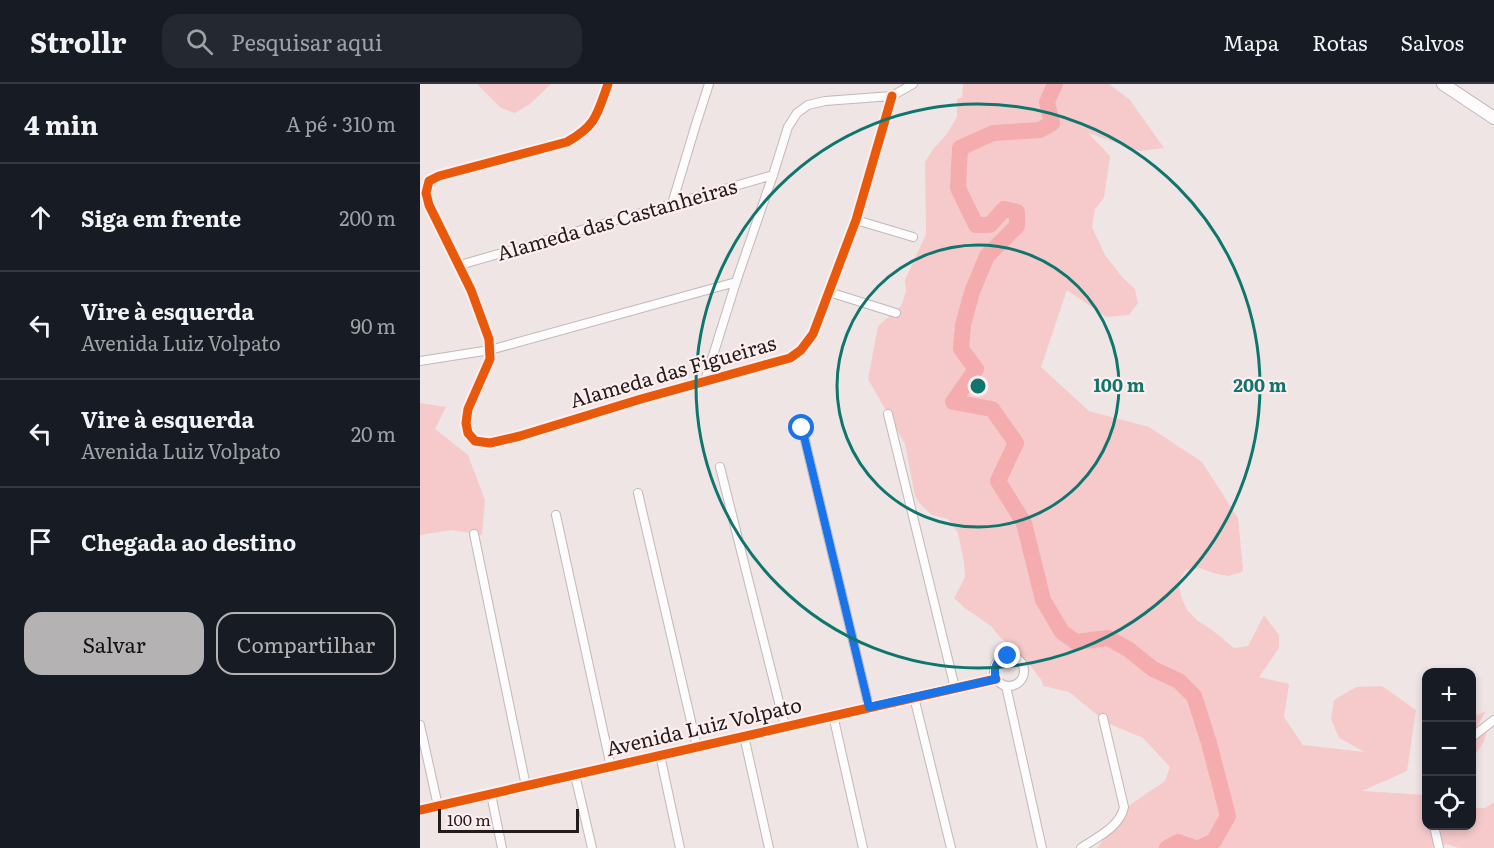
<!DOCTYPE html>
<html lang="pt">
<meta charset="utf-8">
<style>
body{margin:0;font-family:Literata,serif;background:#242831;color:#f1f3f6}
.controls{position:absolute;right:18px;bottom:18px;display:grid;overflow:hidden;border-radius:12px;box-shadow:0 3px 9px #0003}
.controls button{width:54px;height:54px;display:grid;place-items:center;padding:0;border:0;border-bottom:2px solid #363941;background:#171b24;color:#f1f3f6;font:30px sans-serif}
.scale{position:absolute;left:18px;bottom:15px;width:141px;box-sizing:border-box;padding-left:6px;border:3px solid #231c1c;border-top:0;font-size:16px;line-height:21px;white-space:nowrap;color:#231c1c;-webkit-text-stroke:4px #fee;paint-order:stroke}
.stop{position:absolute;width:18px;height:18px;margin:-14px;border:4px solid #1a73e8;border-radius:50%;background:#fff}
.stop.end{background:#1a73e8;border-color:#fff;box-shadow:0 2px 6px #0008}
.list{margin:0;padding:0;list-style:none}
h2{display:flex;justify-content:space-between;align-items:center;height:78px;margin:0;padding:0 24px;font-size:26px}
h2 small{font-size:20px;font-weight:400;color:#9ea1a6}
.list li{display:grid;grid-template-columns:39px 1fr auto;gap:18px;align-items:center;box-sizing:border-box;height:108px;padding:0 24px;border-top:2px solid #363941}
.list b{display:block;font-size:22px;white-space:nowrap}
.list p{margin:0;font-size:20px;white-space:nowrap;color:#9ea1a6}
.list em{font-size:20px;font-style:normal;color:#9ea1a6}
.actions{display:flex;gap:12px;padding:18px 24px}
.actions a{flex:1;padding:14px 0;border:2px solid #b5b2b3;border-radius:18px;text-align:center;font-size:21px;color:#b5b2b3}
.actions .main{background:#b5b2b3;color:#111}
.icon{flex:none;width:33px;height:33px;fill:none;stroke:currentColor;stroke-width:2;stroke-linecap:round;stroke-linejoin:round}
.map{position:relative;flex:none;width:1074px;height:764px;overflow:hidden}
header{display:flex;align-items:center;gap:36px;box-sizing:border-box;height:84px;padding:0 30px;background:#171b24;border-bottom:2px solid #363941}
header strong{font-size:28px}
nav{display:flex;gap:33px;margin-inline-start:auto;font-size:21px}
.search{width:420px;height:54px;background:#242831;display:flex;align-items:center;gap:15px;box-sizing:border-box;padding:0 21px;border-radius:18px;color:#9ea1a6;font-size:22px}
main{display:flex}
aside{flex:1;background:#171b24}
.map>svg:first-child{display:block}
.green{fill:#f6cacb}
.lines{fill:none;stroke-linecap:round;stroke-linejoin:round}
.river{stroke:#f5acaf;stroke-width:16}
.minor-casing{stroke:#c1b8b8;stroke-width:10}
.tertiary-casing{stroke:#c1b8b8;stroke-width:12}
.secondary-casing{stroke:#c1b8b8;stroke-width:14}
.minor{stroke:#fdfbfb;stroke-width:8}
.tertiary{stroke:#fdfbfb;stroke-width:10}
.secondary{stroke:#fdfbfb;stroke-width:12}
.cycleway-casing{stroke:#fee;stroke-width:13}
.cycleway{stroke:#e8590c;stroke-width:9}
.route{stroke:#1a73e8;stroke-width:8}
.ring{fill:none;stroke:#0f766e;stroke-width:3}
.labels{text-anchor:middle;stroke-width:4.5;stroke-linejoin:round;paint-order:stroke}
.street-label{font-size:20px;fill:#231c1c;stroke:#fee}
.centre{fill:#0f766e;stroke:#fee;stroke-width:3}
.ring-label{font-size:18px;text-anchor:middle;font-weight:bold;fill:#0f766e;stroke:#fee;stroke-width:4.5;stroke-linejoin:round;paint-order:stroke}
</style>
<header>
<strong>Strollr</strong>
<div class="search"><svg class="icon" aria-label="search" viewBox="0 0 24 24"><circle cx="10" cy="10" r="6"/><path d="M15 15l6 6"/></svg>Pesquisar aqui</div>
<nav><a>Mapa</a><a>Rotas</a><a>Salvos</a></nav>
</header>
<main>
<aside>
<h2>4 min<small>A pé · 310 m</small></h2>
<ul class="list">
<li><svg class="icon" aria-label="ahead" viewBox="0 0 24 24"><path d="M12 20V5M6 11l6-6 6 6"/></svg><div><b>Siga em frente</b></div><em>200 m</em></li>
<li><svg class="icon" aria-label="left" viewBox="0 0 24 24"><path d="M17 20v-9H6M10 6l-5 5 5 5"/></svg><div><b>Vire à esquerda</b><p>Avenida Luiz Volpato</p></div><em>90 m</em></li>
<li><svg class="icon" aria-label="left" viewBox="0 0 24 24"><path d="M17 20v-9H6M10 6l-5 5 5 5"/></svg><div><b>Vire à esquerda</b><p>Avenida Luiz Volpato</p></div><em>20 m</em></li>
<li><svg class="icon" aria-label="arrive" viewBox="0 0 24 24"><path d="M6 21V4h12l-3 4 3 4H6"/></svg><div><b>Chegada ao destino</b></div></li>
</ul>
<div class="actions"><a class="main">Salvar</a><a>Compartilhar</a></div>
</aside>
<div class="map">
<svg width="1074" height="764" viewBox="0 0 1074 764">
<rect width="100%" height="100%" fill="#f0e5e5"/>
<path class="green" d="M57 0H131L110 20 95 29 81 24Z
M543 0H689L710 16 744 64 720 67 668 49 690 72 684 114 675 125 672 143 685 171 703 194 715 205 718 219 709 231 686 233 647 206 621 283 669 327 729 343 782 378 818 434 823 485 822 488 808 492 793 489 780 484 766 486 758 498 761 512 767 526 778 537 791 545 814 564 828 562 844 531 859 551V564L839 593 869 600 864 633 883 661 945 668 919 654 911 635 914 616 936 603 962 602 996 626 987 687 942 707 1006 711V742H1052V724H1065L1074 718V764H1038L1027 760 1010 764H677L711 720 745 697 750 683 723 654 687 639 649 608 623 602 622 597 613 585 602 573 580 553 571 542 546 525 534 514 545 493 544 478 538 449 528 435 512 431 500 420 495 412 485 360 448 295 458 242 481 222 486 208 485 196 506 150 505 78 514 64 527 50 537 33V15L542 13Z
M0 319 26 323 15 345 48 371 65 416 62 451 32 446 0 451Z
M1066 627 1056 644 1068 642C1066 655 1062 664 1052 673V633Z"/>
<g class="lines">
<path class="river" d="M635 0 627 18 632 39 620 46 573 49 540 64 538 104 556 141H570L584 125 597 128V142L567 172 552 208 543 241 541 265 556 285 533 318 572 325 596 359 578 397 604 439 623 516 642 548 656 558 688 554 708 565 733 585 759 597 774 612 789 659 808 732 794 757 779 764
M747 764 758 758 775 764"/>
<defs>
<path id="minor" d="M188 0C177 30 177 41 147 58L19 92 9 97 6 109 9 121 51 206 69 255 70 275 48 325 46 339 48 349 55 357 70 359 100 352 221 315 370 274 381 266 393 250 436 136 472 12
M252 120 276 40 289 0
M436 136 493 153
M40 181 353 91
M409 208 476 229
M0 277 70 266 316 198
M285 297 316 198 353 91 368 43 377 29 388 21 405 17 472 12 493 0
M468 330 535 604
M382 344 449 623
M300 383 365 642
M218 409 277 663
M136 431 191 683
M54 450 106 702
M574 587a15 15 0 1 1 30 0a15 15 0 1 1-30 0Z
M586 602 622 764
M494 613 531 764
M413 631 443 764
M0 641 18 722
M324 652 349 764
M1052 653 1074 636
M240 671 260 764
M155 691 172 764
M71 710 82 764
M1014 742 1019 764
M661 764C677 753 700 743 704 723L683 634"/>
<path id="tertiary" d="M0 726 576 595"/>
<path id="secondary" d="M1023 0 1074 34"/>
</defs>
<use href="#minor" class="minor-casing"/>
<use href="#tertiary" class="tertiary-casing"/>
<use href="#secondary" class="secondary-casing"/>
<use href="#minor" class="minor"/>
<use href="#tertiary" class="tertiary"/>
<use href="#secondary" class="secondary"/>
<defs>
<path id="cycleway" d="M188 0C177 30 177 41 147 58L19 92 9 97 6 109 9 121 51 206 69 255 70 275 48 325 46 339 48 349 55 357 70 359 100 352 221 315 370 274 381 266 393 250 436 136 472 12
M0 726 576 595"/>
</defs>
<use href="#cycleway" class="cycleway-casing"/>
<use href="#cycleway" class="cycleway"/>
</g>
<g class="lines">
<path class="route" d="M382 344 449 623 576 595C573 584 576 576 588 572"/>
</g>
<g class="ring">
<circle cx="558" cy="302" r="141"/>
<circle cx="558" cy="302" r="282"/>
</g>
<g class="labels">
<g class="street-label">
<text transform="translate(197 136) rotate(-16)" y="7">Alameda das Castanheiras</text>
<text transform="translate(253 288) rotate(-16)" y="7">Alameda das Figueiras</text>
<text transform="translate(284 643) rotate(-13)" y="7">Avenida Luiz Volpato</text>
</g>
</g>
<circle cx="558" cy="302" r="9" class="centre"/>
<g class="ring-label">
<text x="699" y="308">100 m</text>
<text x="840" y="308">200 m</text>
</g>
</svg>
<div class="controls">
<button>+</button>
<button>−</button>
<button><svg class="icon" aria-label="locate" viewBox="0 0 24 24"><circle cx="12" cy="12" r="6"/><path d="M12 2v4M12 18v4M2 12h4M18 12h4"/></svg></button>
</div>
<div class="scale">100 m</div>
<div class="stop" style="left:382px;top:344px"></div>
<div class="stop end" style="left:588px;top:572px"></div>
</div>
</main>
